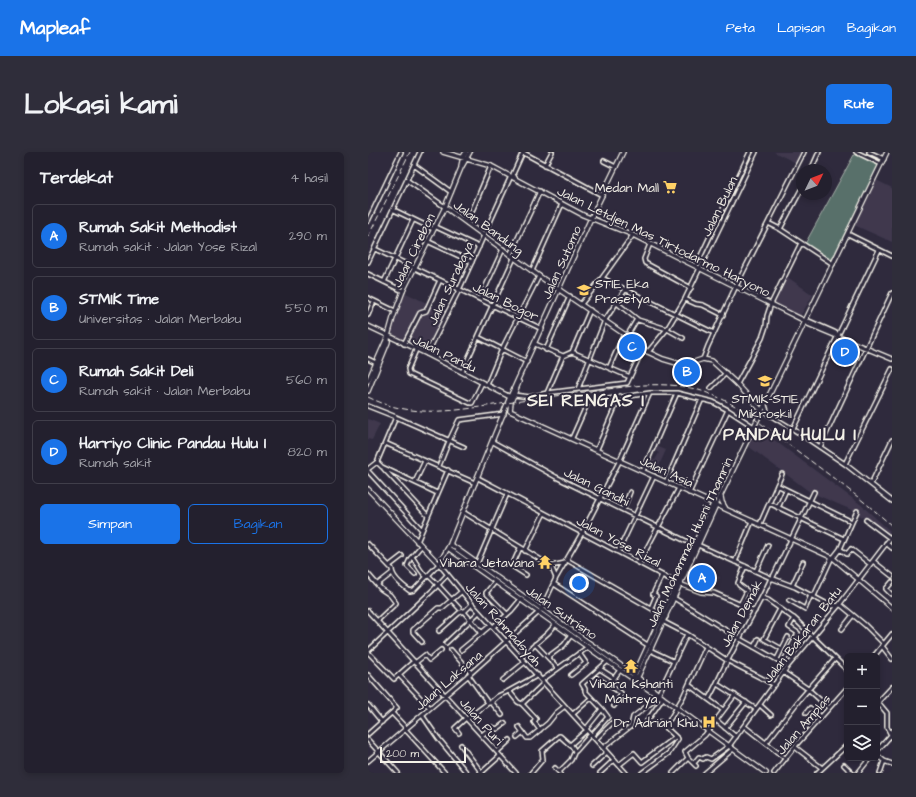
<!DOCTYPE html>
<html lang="id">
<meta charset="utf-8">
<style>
body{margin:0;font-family:"Architects Daughter",sans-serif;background:#2f2d3a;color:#f1f3f6}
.controls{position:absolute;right:12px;bottom:12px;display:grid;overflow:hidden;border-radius:6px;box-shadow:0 2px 6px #0003}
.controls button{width:36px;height:36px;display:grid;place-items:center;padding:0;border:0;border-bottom:1px solid #403e4a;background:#23202e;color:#f1f3f6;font:20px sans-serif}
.compass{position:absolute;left:428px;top:12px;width:36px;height:36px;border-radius:50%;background:#23202e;box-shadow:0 2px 6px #0003;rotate:47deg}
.scale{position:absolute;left:12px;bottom:10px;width:86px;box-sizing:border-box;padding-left:4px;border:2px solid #f4f1e8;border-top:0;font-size:11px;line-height:14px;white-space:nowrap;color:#f4f1e8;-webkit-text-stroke:3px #2f2a3d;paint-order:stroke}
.you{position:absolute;left:211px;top:431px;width:14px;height:14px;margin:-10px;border:3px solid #fff;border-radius:50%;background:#1a73e8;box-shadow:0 0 0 6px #1a73e833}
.badge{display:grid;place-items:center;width:26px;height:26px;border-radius:50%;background:#1a73e8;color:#fff;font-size:13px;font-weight:700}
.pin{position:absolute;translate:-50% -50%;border:2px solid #fff;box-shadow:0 1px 4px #0006}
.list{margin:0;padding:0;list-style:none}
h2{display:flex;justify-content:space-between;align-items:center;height:52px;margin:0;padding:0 16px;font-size:17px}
h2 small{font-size:13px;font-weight:400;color:#a3a3aa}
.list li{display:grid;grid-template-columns:26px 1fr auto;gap:12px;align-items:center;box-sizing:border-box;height:64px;margin:0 8px 8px;padding:0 8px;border:1px solid #403e4a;border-radius:6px}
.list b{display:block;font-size:15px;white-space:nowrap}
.list p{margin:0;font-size:13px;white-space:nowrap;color:#a3a3aa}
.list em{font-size:13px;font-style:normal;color:#a3a3aa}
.actions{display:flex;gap:8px;padding:12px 16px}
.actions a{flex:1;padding:9px 0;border:1px solid #1a73e8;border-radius:6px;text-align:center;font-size:14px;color:#1a73e8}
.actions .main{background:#1a73e8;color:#fff}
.icon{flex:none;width:22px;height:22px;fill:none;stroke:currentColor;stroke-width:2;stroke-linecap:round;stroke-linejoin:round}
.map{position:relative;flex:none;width:524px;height:621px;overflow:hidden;border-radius:6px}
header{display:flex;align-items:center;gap:24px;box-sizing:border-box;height:56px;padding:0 20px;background:#1a73e8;color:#fff}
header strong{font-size:19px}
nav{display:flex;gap:22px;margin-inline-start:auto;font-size:14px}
.intro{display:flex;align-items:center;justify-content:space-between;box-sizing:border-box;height:96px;padding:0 24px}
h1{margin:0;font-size:28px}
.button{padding:10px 18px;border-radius:6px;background:#1a73e8;color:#fff;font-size:14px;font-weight:700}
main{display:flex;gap:24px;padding:0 24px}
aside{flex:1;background:#23202e;border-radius:6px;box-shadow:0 2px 6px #0003}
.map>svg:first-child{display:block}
.built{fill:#3f384e}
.green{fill:#586f6a;stroke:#a6b0a9}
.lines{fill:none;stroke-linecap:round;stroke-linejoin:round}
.minor-casing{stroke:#f4f1e8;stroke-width:6}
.major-casing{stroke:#f4f1e8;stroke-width:6}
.minor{stroke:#2f2a3d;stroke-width:3}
.major{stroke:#2f2a3d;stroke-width:3.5}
.rail{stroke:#f4f1e8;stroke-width:1;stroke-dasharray:6 3;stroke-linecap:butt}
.labels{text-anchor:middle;stroke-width:4;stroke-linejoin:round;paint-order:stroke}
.poi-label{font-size:13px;fill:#f4f1e8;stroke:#2f2a3d;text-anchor:end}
.street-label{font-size:13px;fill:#f4f1e8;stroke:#2f2a3d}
.district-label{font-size:17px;font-weight:bold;letter-spacing:1px;fill:#f4f1e8;stroke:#2f2a3d}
</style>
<header>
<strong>Mapleaf</strong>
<nav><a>Peta</a><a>Lapisan</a><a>Bagikan</a></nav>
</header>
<div class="intro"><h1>Lokasi kami</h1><a class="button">Rute</a></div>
<main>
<aside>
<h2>Terdekat<small>4 hasil</small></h2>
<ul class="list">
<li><span class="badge">A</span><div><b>Rumah Sakit Methodist</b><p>Rumah sakit · Jalan Yose Rizal</p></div><em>290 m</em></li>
<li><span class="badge">B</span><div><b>STMIK Time</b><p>Universitas · Jalan Merbabu</p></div><em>550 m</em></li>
<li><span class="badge">C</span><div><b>Rumah Sakit Deli</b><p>Rumah sakit · Jalan Merbabu</p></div><em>560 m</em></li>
<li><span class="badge">D</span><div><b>Harriyo Clinic Pandau Hulu I</b><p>Rumah sakit</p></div><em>820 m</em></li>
</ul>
<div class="actions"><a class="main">Simpan</a><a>Bagikan</a></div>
</aside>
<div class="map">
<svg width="524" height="621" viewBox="0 0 524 621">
<rect width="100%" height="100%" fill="#2f2a3d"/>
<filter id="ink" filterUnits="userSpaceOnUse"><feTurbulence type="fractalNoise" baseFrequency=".025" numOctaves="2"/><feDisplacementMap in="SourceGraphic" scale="8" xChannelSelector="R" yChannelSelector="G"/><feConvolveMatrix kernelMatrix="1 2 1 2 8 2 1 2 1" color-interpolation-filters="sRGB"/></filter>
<g filter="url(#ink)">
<path class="built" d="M406 0H433L428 11Z
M508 28 524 36V90L486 73Z
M418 124 445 143 431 166 404 152Z
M36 140 77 160 58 199 24 182 25 166Z
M0 267 12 272 4 288 0 287Z
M390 276 492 352 522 379 519 383 486 359 442 340 380 294Z
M288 294 298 298 289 318 279 314 283 307 287 308 291 301 286 298Z
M324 412 352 425 345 439 341 438H333L318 432 316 428Z"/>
<path class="green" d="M487 1 511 12 463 109 437 92Z"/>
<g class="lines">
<defs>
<path id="minor" d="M154 0 234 43
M488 0 513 12
M501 0 516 7
M236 9 248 15
M46 13 83 40
M177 13 184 0
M443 18 451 0
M147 26 145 22 155 0
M40 29 77 55
M434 36 412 77 465 112
M26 58 65 77
M0 69 33 0
M99 71 123 14
M400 71 412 77
M66 74 111 95
M480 82 524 104
M59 89 104 110
M282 92 276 107 277 111 323 136
M7 97 174 177
M142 103 172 39
M0 110 52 0
M328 114 382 0
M164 119 194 52
M0 122 35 139
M234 126 346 181
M16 130 45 68
M0 146 27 159
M112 147 135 97
M317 147 328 152 335 153 355 163
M249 151 270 168 299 177 315 186
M213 152 234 126 265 83
M0 163 6 149
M437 169 440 172 524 207
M437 169H441L466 180 470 183
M259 184 269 167
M110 185 159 210
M36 192 52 161 58 159 72 128
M167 192 195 204 204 200
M48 198 40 217 41 222 102 251H104L114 231
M178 198 202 144
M204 200 262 225
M204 200 222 158
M280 200 299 177 317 147 388 0
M59 202 91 138 143 24
M0 207 8 211
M335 207 340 194 368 134 436 0
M241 216 256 182
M94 220 146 106
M369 232 394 186 398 174 399 164 403 152 433 91
M119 233 134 197 171 124
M343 236 358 221
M210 237 237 168 257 138
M179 241 195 204
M146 243 162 245 179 241 259 231 275 197
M397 253 400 262 425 277 477 312 524 349
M0 254 28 265 96 295
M425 277 511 98
M204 286 220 250 282 241H309L345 250 360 258 386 275
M125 290 188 325 326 393
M17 291 107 331
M452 295 524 141
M229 297 252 244
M9 310 14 315 69 341
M477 312 524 217
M71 314 81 289 91 268 136 262
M0 317 9 310 28 265
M16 317 60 364
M0 319 54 378
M275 319 309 241
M110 326 309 431 333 440 346 441 387 459
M47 330 57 309
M298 330 334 247
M503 332 524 288
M409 333 484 370
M321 341 360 258
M401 351 476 387
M410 356 418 338
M255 358 262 340
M95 360 183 414 188 426
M498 368 522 386
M392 372 414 322
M49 390 80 318
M518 391 524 396
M0 392 24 417C24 426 35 434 42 439L46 438 71 412 104 452 258 621
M330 393 403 426 427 435 463 454 473 453 497 473 516 492
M152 396 144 414 158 423
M472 397 479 402 483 397 502 412
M157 399 176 361
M250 400 286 324
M45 406C50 413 53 421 59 425
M465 406 472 397 489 359
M199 408 298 465
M505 409 524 424
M367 410 384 369
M271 411 311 336
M109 412 139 342
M21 414 34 404
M183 414 197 411
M388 419 400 393
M0 422 13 437 22 443 28 451 9 469
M47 422 39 414 42 407 53 394
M61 424 69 432
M404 427 446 340
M127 430 118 441 139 462
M10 432 24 421
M186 432 281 494
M70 433 92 457
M424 434 435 410
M523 442 518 437 524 430
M446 444 464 405
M306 446 372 487 420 514
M394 446 400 448 428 468 479 518
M421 448 437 457 443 443
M104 452 96 460 114 481
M372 453 379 439 371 433 370 431 377 414
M283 456 288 444 285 442 294 423
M412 457 396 487 414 497
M173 458 188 426 214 381 252 308 282 241
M0 459 148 621
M294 469 319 482 360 509 407 533
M125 475 143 459 153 447
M474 477 485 463
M71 479 91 461 96 459
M54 490 45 480V478L70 456H74L93 440
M78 491 111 460
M167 492 190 516
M514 494 524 507
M386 495 390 487
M83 498 103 521
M93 498 123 473
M0 499 66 437 79 423
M284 499 305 509
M0 500 26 527 46 509
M506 504 524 482
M153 505 180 481 188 472
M180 505 196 493 203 483
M409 507 420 485
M47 511 57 503 61 508 73 498
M415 511 430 481 421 475 426 466
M232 517 246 526
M415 520 440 537 461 556
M0 523 29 556 0 582
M31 523 62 556
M100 523 120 551H124L134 563
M203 523 218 511 211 501
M229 526 253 541V543L246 554
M135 528 157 510
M174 528 220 495
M349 532 388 557
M241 533 252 518
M321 533 355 558
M141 539 170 523
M291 541 319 482
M341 546C348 534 353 521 360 508 374 480 391 454 403 426
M509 549 519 561V575L524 585
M123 550 130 544 141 539 150 550 154 552 176 531
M509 551 524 535
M154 552 168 567 166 570 172 578
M0 553 14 570
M392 553 403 563
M24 561 38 576
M438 561 442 556 453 565
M205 562 223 546
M54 563 70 586 99 621
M99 567 120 551
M302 567 315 545 338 495
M348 568 368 585
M279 569 295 546
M376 574 418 607
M151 575 159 586H162L180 571 188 561 197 554
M357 576 378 550
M37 577 77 621
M218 577 234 557
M91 581 87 576 98 566
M114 583 124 575 129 577 137 571
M224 583 240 565 234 557 217 539V537L214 532 240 509
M149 585 155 580
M228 587 244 571
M0 588 30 621
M398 591 432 547 467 507
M93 593 114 621
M361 594 420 514 471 453 524 384
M427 595 454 616
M235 596 263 574 265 565 283 551 289 544
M208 599 223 582
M509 599 523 583 524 579
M129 600 142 588
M509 603 516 609 524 612
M320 606 317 600 337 583 367 543
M0 609 103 521 171 460
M326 611 331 605 335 607 338 605 343 607 361 594
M251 613 266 601 274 610 307 585
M476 613 484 621
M224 614 239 600
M187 616 192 621
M191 620 203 608 207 599 203 593
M113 621 132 604
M163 621 175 607 174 599 191 584H192L202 593 219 578
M232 621 246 608
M274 621 301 601 310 587 292 570
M305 621 320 606 328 614
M337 621 365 597
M406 621 428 593 479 536
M449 621 479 593
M490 621 502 606
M512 621 516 609"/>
<path id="major" d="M75 0 123 14 215 63 265 83 437 169
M93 14 95 5 98 0
M77 55 171 124 256 182 280 200 295 207 312 212H320L335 207 344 209 369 232 394 259
M0 174 59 202 144 246
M0 229 20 184
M151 230 143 250 142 259 465 406 524 456
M0 239 20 190V184L25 166 35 139 77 55 93 16 102 0
M0 337 71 412 82 392 142 245 223 66 255 0
M353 345 354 350 358 357
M82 392 269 525 298 548 398 621
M80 396 252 518 292 545
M266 524 345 352
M268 529 348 353 519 0"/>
</defs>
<use href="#minor" class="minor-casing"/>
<use href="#major" class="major-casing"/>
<use href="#minor" class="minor"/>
<use href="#major" class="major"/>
<path class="rail" d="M0 85 42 0
M0 245C48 269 95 257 146 250 189 244 233 237 276 233 299 232 320 233 342 242 370 252 393 272 416 289 453 317 490 343 524 374"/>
</g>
</g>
<defs>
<symbol id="supermarket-bare" viewBox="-9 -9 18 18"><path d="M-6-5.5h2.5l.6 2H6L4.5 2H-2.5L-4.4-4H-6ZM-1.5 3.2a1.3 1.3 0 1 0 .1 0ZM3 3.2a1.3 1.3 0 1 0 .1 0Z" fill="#ffd166" stroke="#2f2a3d" stroke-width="2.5" paint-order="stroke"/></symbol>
<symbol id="university-bare" viewBox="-9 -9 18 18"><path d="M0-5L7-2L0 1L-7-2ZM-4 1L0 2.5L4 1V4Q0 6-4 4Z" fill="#ffd166" stroke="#2f2a3d" stroke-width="2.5" paint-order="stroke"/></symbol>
<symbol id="temple-bare" viewBox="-9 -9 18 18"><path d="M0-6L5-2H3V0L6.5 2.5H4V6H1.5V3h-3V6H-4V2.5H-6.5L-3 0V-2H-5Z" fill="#ffd166" stroke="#2f2a3d" stroke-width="2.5" paint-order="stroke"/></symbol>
<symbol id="hospital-bare" viewBox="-9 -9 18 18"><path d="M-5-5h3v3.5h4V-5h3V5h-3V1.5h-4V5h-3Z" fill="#ffd166" stroke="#2f2a3d" stroke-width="2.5" paint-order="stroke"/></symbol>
</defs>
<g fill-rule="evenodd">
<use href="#supermarket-bare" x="292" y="25" width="20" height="20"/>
<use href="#university-bare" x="206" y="128" width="20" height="20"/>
<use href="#university-bare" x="387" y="219" width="20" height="20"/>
<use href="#temple-bare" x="167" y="400" width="20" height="20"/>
<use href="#temple-bare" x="253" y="504" width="20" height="20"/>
<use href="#hospital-bare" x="331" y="560" width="20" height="20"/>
</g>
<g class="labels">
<g class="poi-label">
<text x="291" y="40">Medan Mall</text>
<text x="227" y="136" text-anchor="start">STIE Eka<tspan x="227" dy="15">Prasetya</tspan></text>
<text x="397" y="251" text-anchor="middle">STMIK-STIE<tspan x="397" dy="15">Mikroskil</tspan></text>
<text x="166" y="415">Vihara Jetavana</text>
<text x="263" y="536" text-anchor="middle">Vihara Kshanti<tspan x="263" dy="15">Maitreya</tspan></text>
<text x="330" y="575">Dr Adrian Khu</text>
</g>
<g class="street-label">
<text transform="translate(351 54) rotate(-64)" y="5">Jalan Bulan</text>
<text transform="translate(121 75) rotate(36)" y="5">Jalan Bandung</text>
<text transform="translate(296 89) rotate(26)" y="5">Jalan Letdjen Mas Tirtodarmo Haryono</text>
<text transform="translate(45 98) rotate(-64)" y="5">Jalan Cirebon</text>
<text transform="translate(193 110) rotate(-66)" y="5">Jalan Sutomo</text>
<text transform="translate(82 131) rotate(-65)" y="5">Jalan Surabaya</text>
<text transform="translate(138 149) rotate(26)" y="5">Jalan Bogor</text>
<text transform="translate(77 201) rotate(26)" y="5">Jalan Pandu</text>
<text transform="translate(299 319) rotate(25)" y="5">Jalan Asia</text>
<text transform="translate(229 334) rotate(26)" y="5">Jalan Gandhi</text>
<text transform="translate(251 389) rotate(28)" y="5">Jalan Yose Rizal</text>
<text transform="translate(321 390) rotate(-65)" y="5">Jalan Mohammad Husni Thamrin</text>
<text transform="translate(194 460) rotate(35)" y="5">Jalan Sutrisno</text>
<text transform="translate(373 461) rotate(-62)" y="5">Jalan Demak</text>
<text transform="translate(136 472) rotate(48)" y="5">Jalan Rahmadsyah</text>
<text transform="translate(434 482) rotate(-52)" y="5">Jalan Bakaran Batu</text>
<text transform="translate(80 528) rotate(-41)" y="5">Jalan Laksana</text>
<text transform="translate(114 569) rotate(48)" y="5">Jalan Puri</text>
<text transform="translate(435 572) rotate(-49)" y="5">Jalan Amplas</text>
</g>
<g class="district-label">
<text x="218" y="254">SEI RENGAS I</text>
<text x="422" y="288">PANDAU HULU I</text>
</g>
</g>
</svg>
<div class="controls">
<button>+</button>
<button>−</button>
<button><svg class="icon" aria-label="layers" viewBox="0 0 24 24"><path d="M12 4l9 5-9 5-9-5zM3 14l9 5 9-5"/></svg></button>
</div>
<svg class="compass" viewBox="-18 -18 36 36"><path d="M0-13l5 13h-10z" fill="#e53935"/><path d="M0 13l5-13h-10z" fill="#a3a3aa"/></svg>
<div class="scale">200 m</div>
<div class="you"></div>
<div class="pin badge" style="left:334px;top:426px">A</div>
<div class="pin badge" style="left:319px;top:220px">B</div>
<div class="pin badge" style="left:264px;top:195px">C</div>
<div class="pin badge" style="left:477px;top:200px">D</div>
</div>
</main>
